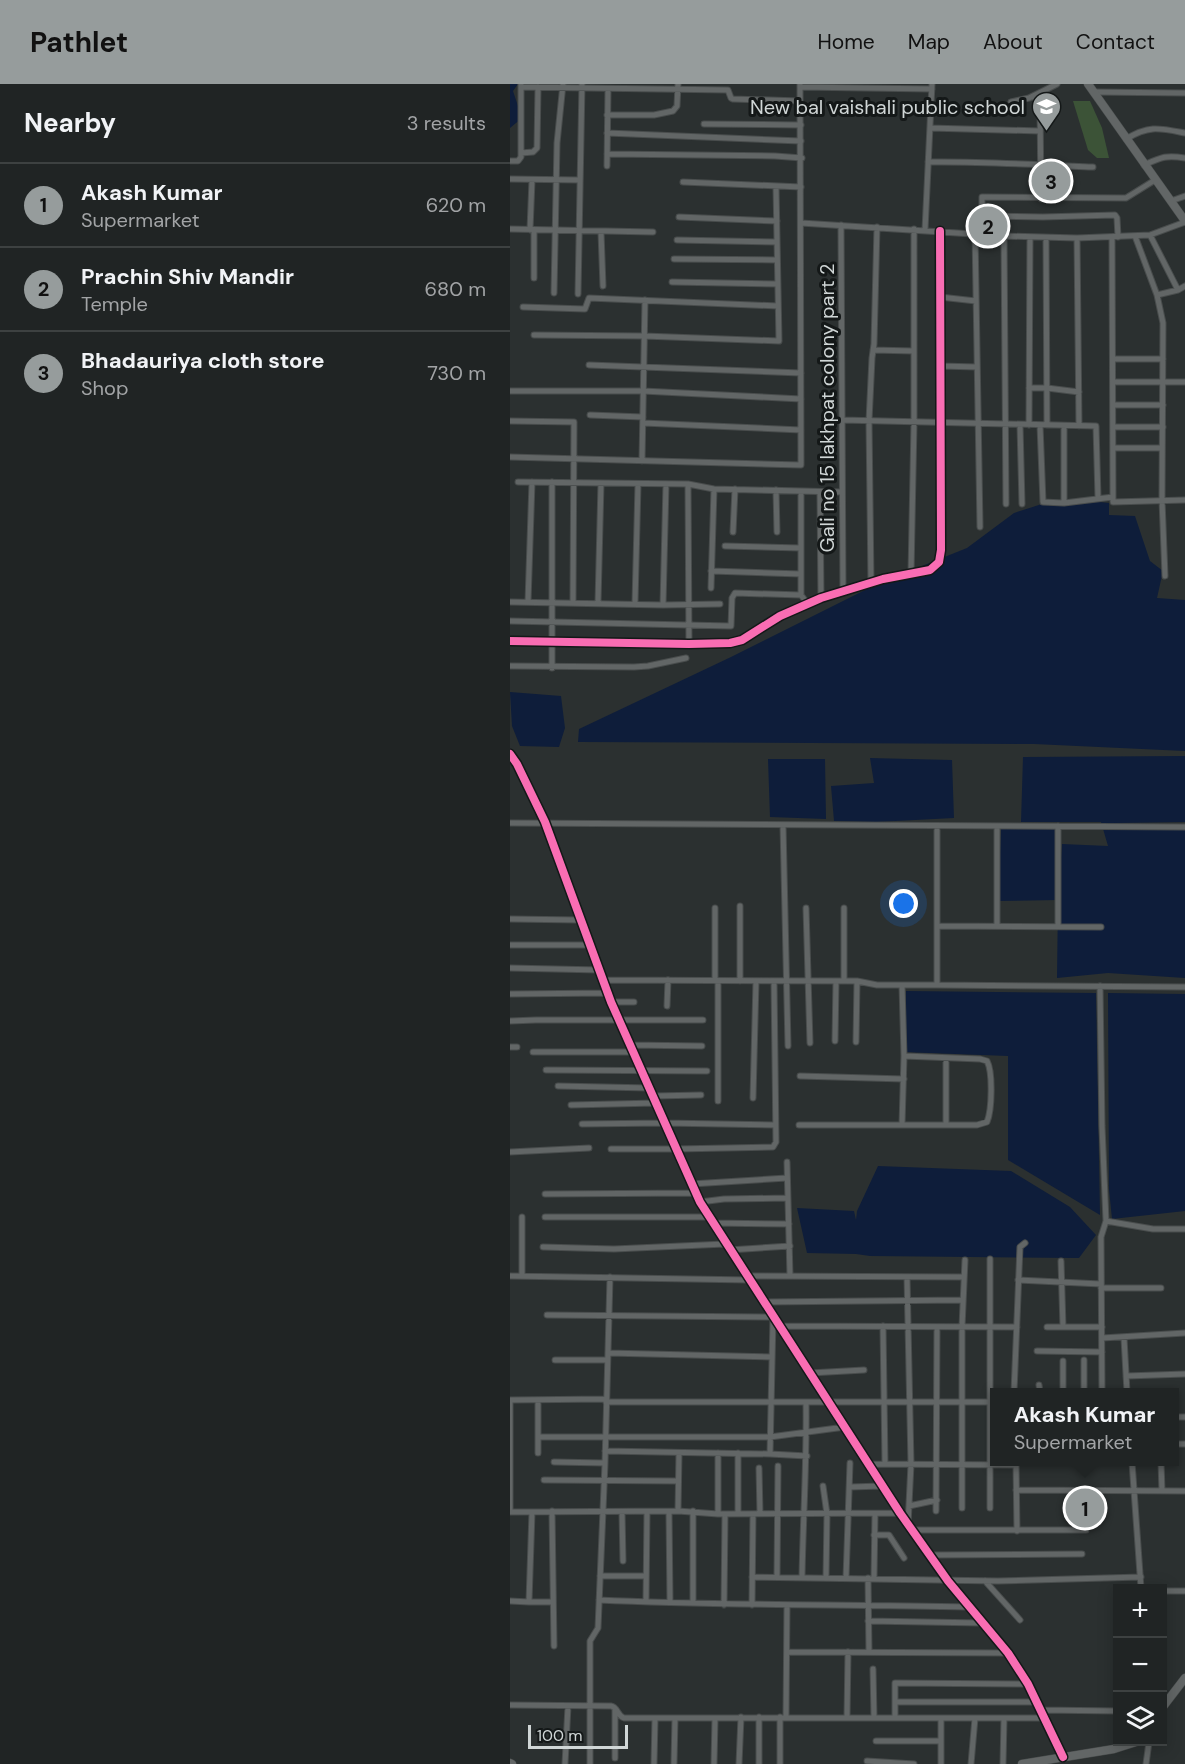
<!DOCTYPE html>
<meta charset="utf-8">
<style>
body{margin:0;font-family:"DM Sans",sans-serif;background:#2d3031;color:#f1f3f6}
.controls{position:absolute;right:18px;bottom:18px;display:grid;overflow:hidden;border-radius:0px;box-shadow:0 3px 15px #0003}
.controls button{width:54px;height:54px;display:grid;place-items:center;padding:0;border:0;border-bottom:2px solid #3d4141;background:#202424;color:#f1f3f6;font:30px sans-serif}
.scale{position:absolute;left:18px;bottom:15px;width:100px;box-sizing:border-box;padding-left:6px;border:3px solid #d0d6d6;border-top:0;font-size:16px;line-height:21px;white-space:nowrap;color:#d0d6d6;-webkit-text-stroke:4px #141818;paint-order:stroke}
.you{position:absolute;left:394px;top:820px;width:21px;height:21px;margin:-15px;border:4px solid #fff;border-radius:50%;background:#1a73e8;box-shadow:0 0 0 9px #1a73e833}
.badge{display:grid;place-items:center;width:39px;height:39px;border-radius:50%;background:#969c9c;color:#111;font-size:20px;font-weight:700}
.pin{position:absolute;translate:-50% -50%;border:3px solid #fff;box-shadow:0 2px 6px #0006}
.popup{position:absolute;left:480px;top:1304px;width:189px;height:78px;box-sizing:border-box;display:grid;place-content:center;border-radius:0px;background:#202424;filter:drop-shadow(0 2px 4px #0005);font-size:20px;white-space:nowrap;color:#a2a4a6}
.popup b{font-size:22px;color:#f1f3f6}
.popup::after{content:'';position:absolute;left:50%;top:100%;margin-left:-12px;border:12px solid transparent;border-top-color:#202424}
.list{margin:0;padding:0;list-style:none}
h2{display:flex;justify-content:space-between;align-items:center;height:78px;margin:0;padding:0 24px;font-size:26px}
h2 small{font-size:20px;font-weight:400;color:#a2a4a6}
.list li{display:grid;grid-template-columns:39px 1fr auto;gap:18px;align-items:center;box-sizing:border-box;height:84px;padding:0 24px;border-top:2px solid #3d4141}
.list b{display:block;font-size:22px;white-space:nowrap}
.list p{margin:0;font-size:20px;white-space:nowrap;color:#a2a4a6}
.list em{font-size:20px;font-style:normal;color:#a2a4a6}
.icon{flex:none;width:33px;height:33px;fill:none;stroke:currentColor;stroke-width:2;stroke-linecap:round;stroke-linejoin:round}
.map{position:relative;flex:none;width:675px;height:1680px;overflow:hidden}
header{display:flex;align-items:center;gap:36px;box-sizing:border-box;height:84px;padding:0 30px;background:#969c9c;color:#111}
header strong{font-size:28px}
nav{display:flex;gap:33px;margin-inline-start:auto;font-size:21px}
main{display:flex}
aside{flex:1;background:#202424}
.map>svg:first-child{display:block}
.green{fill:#3c5337}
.water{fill:#0e1d3a}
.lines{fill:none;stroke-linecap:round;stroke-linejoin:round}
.street-casing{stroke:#494d4d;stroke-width:7}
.secondary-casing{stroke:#494d4d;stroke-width:9}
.street{stroke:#626666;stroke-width:5}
.secondary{stroke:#626666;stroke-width:8}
.cycleway-casing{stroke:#141818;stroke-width:11}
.cycleway{stroke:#f96db3;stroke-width:8}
.labels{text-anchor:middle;stroke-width:6;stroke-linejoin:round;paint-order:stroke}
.poi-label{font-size:20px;fill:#d0d6d6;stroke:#141818;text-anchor:end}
.street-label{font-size:20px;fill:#d0d6d6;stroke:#141818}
</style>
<header>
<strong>Pathlet</strong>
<nav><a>Home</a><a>Map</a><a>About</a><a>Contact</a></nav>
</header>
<main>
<aside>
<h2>Nearby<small>3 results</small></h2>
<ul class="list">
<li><span class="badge">1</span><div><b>Akash Kumar</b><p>Supermarket</p></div><em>620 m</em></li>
<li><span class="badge">2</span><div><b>Prachin Shiv Mandir</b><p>Temple</p></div><em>680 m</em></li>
<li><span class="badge">3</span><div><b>Bhadauriya cloth store</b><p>Shop</p></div><em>730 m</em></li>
</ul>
</aside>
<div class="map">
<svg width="675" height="1680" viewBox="0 0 675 1680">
<rect width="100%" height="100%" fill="#2b3030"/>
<path class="green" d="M563 17H580L592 44 599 74H587L578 66Z"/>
<path class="water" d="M0 0H8L3 7 12 34 0 44Z
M579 417 599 419V431L625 432 640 477 653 487 647 514 675 516V667L524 660 68 658 69 645 221 573 367 500 457 464 504 429 535 419Z
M0 608 51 612 55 644 49 663 10 662 2 642Z
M675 672V738L604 739 675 745V894L598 889 547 894 548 816 488 817 491 745H547L548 814 552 760 598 762 591 738H511L513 673Z
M360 674 442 676 444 734 366 738 324 737 321 702 364 699Z
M258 675H315L316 735 260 733Z
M396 907 586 909 590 1131 498 1076V972L393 968Z
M598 909 675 910V1127L602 1135 599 1105Z
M368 1082 501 1087 560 1123 586 1151 569 1174 360 1172 346 1170 297 1169 287 1124 344 1127 346 1136 347 1127Z"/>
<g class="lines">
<defs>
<path id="street" d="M11 3 218 6 221 14 223 15 290 17
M290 3 422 5
M583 8 675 9
M523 12 530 19 531 115
M501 18 519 14 547 0
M97 31H144L163 27 167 22 168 0
M194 40 291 41
M420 44 530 47
M97 49 291 57
M616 55C639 41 649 44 675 49
M11 69 23 68 27 64 28 3
M97 70 265 72 292 74
M0 77H8L11 73V1
M418 78C473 77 528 81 583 83
M634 81C652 73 656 71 675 74
M97 82 98 5
M0 95 70 96
M173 98 291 103
M661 117 675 112
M472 132 533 133 605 131 607 134 608 153
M169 133 267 137
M291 139 494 152 567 154 640 151 675 138
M331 141 333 507
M0 145 143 148
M20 146 22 96
M415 146 422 0
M91 148 93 202
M465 149 470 443
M472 150V113L616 114 645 96
M640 151 668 206
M494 152 496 420
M625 152 647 211 653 239 652 416 655 492
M602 153 603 418 675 416
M536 154 537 341
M567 154 569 342
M167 156 267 158
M164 175 267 176
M24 194V147
M162 198 268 200
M44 209 47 59 53 0
M68 210 72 0
M647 211 668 206 675 202
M430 213 466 217
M13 223 75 225 79 214 268 222
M24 251 134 252 269 257 266 103
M363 266 404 267
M603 275H653
M79 281 291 289
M431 282 467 283
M603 298H675
M519 304H537L569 308
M0 307H133L291 315
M603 321H653
M80 331 133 333
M332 336 586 342 588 414
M0 337 64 338 63 518
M133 339 291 346
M510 341 512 420
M519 341 520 153
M530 341 533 418 554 419 603 413
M554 342V419
M603 343H653
M603 364H652
M0 373 291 381 290 0
M132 377 135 216
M8 398 178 400 204 405 332 408
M42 398V584
M178 400 179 560
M266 406 267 448
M291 407V511
M310 408 311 514
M223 448 225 405
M215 462 291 464
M201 487 291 490
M401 490 404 339V145
M361 499 359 337 362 274 364 260 367 143
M201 504 204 405
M0 518 153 521 210 520
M18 518 22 398
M88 519 91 399
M125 519 128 400
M153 521 156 400
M0 537 221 542 222 514 225 509 291 511 297 519
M0 557 179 560 220 559 232 556 270 532 311 514 373 495 420 486 429 478 431 466 430 147
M0 582 124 583 138 582 176 574
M0 670 7 680 35 738 101 918 190 1118 390 1429 438 1497 498 1569 518 1600 553 1673
M0 739 675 743
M273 741 278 962
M427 742V901L675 903
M548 742V842
M230 822V897
M296 824 300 959
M334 824V897
M0 835 70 836
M427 842 591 843
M487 842V742
M0 861H80
M0 884 90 886
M93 896 347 897 367 901H427
M205 897V824
M590 902 592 1042 596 1137 591 1153 592 1308
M0 910 98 909
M101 918H124
M157 922 158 896
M0 937 26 936H193
M325 957 326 897
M346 958 347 897
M120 961 192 962
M0 963H7
M23 968H124
M436 974V1041
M36 986 197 987
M290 992 394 995
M48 1002 140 1004
M144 1012 191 1011
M243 1014 246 897
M208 1017V897
M61 1021 146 1019
M72 1040 154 1039 265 1041
M289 1041H467L477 1038C482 1026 483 988 477 977L470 975 394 972
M392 1041 394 972 392 901
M101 1065H166L263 1063 266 1058 264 897
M0 1068 79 1064
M277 1078 280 1192
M181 1100 277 1094
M35 1110 186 1109
M190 1118 214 1115 278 1114
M35 1133H198
M596 1137 643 1145H675
M202 1139 279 1140
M33 1163 104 1165 215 1160
M219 1166 280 1162
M480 1175V1424
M551 1177 553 1243
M0 1192 240 1196
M12 1192V1133
M237 1192 454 1193
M397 1193 401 1380 398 1441
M508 1196 591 1200
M591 1204H651
M254 1218 453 1216
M37 1231 263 1233
M269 1242 507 1243
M373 1242 375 1380
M537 1243H592
M592 1254 675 1249
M614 1254 617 1308
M527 1267 592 1268
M98 1269 262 1273
M45 1276H97
M574 1276V1308
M553 1277V1308
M300 1289 354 1286
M616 1292 675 1290
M529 1301 530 1308
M504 1308 510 1163 515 1159
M0 1316V1428L168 1427 208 1430 390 1429
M0 1316 96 1315
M96 1318H485
M665 1333H675
M28 1353H260L335 1343
M665 1360H675
M95 1367 260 1370 263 1234
M28 1369V1316
M208 1369V1430
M228 1369V1430
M260 1370 297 1372
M44 1378 95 1379
M622 1378 631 1504
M651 1378 652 1407
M359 1380 506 1381
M506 1380 507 1447
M249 1384 250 1430
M34 1396 168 1397
M313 1402 317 1430 316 1494
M340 1403 372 1402
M506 1406 675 1407
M399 1422 427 1416
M452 1424V1243L455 1176
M42 1427 44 1562
M168 1427 169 1369
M426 1427 427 1243
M22 1428 19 1518H43
M112 1428 113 1477
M159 1428 160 1518
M402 1446H576
M364 1451H379L394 1474
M421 1471 572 1470
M90 1492H136
M242 1493 488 1497 631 1493
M267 1493 268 1382
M292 1494C293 1435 297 1377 296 1318
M336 1494 340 1379
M358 1494 359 1568
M364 1494 365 1430
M475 1497 510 1536
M652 1507H675
M89 1516C212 1522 335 1520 458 1523
M0 1517 19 1518
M136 1518 137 1428
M183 1518V1427
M214 1521 215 1430
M242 1521 243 1430
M358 1537 472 1539
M277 1568 498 1569
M363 1585 364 1634
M385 1618H527
M0 1621 101 1622C108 1623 107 1632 114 1634H535
M105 1625V1674
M531 1626 608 1627
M249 1633V1680
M276 1633 277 1521
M337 1633 338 1568
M385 1634V1599L518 1600
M366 1657H431
M357 1677 404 1680
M164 1679 165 1634
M55 1680 58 1622
M80 1680V1557L88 1544 95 1379 100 1193
M144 1680 145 1634
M204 1680 205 1634
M229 1680 231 1633
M270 1680V1633
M431 1680V1634
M461 1680 465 1634
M493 1680 494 1634
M636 1680 639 1658"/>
<path id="secondary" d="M578 0 675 137
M652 1624 675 1594
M0 1679 2 1680
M512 1680 604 1665 626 1658"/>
</defs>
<use href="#street" class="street-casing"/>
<use href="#secondary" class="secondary-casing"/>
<use href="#street" class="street"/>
<use href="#secondary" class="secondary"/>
<defs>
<path id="cycleway" d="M0 557 179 560 220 559 232 556 270 532 311 514 373 495 420 486 429 478 431 466 430 147
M0 670 7 680 35 738 101 918 190 1118 390 1429 438 1497 498 1569 518 1600 553 1673"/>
</defs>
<use href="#cycleway" class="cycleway-casing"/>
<use href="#cycleway" class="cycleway"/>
</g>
<defs>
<symbol id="school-pin" viewBox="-11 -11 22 30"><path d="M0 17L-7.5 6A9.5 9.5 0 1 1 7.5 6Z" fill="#969c9c" stroke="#141818"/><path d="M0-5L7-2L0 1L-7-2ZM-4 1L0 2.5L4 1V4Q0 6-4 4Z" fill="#fff"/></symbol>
</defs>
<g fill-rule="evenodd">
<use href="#school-pin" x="520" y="6" width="33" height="45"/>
</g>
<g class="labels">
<g class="poi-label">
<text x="515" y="30">New bal vaishali public school</text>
</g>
<g class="street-label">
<text transform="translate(317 324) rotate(-90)" y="7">Gali no 15 lakhpat colony part 2</text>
</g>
</g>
</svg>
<div class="controls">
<button>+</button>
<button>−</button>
<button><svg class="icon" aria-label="layers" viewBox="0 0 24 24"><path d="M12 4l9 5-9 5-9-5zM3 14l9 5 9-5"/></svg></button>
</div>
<div class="scale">100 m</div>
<div class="you"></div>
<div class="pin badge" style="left:575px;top:1424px">1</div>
<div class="popup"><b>Akash Kumar</b>Supermarket</div>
<div class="pin badge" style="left:478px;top:142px">2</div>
<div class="pin badge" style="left:541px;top:97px">3</div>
</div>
</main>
